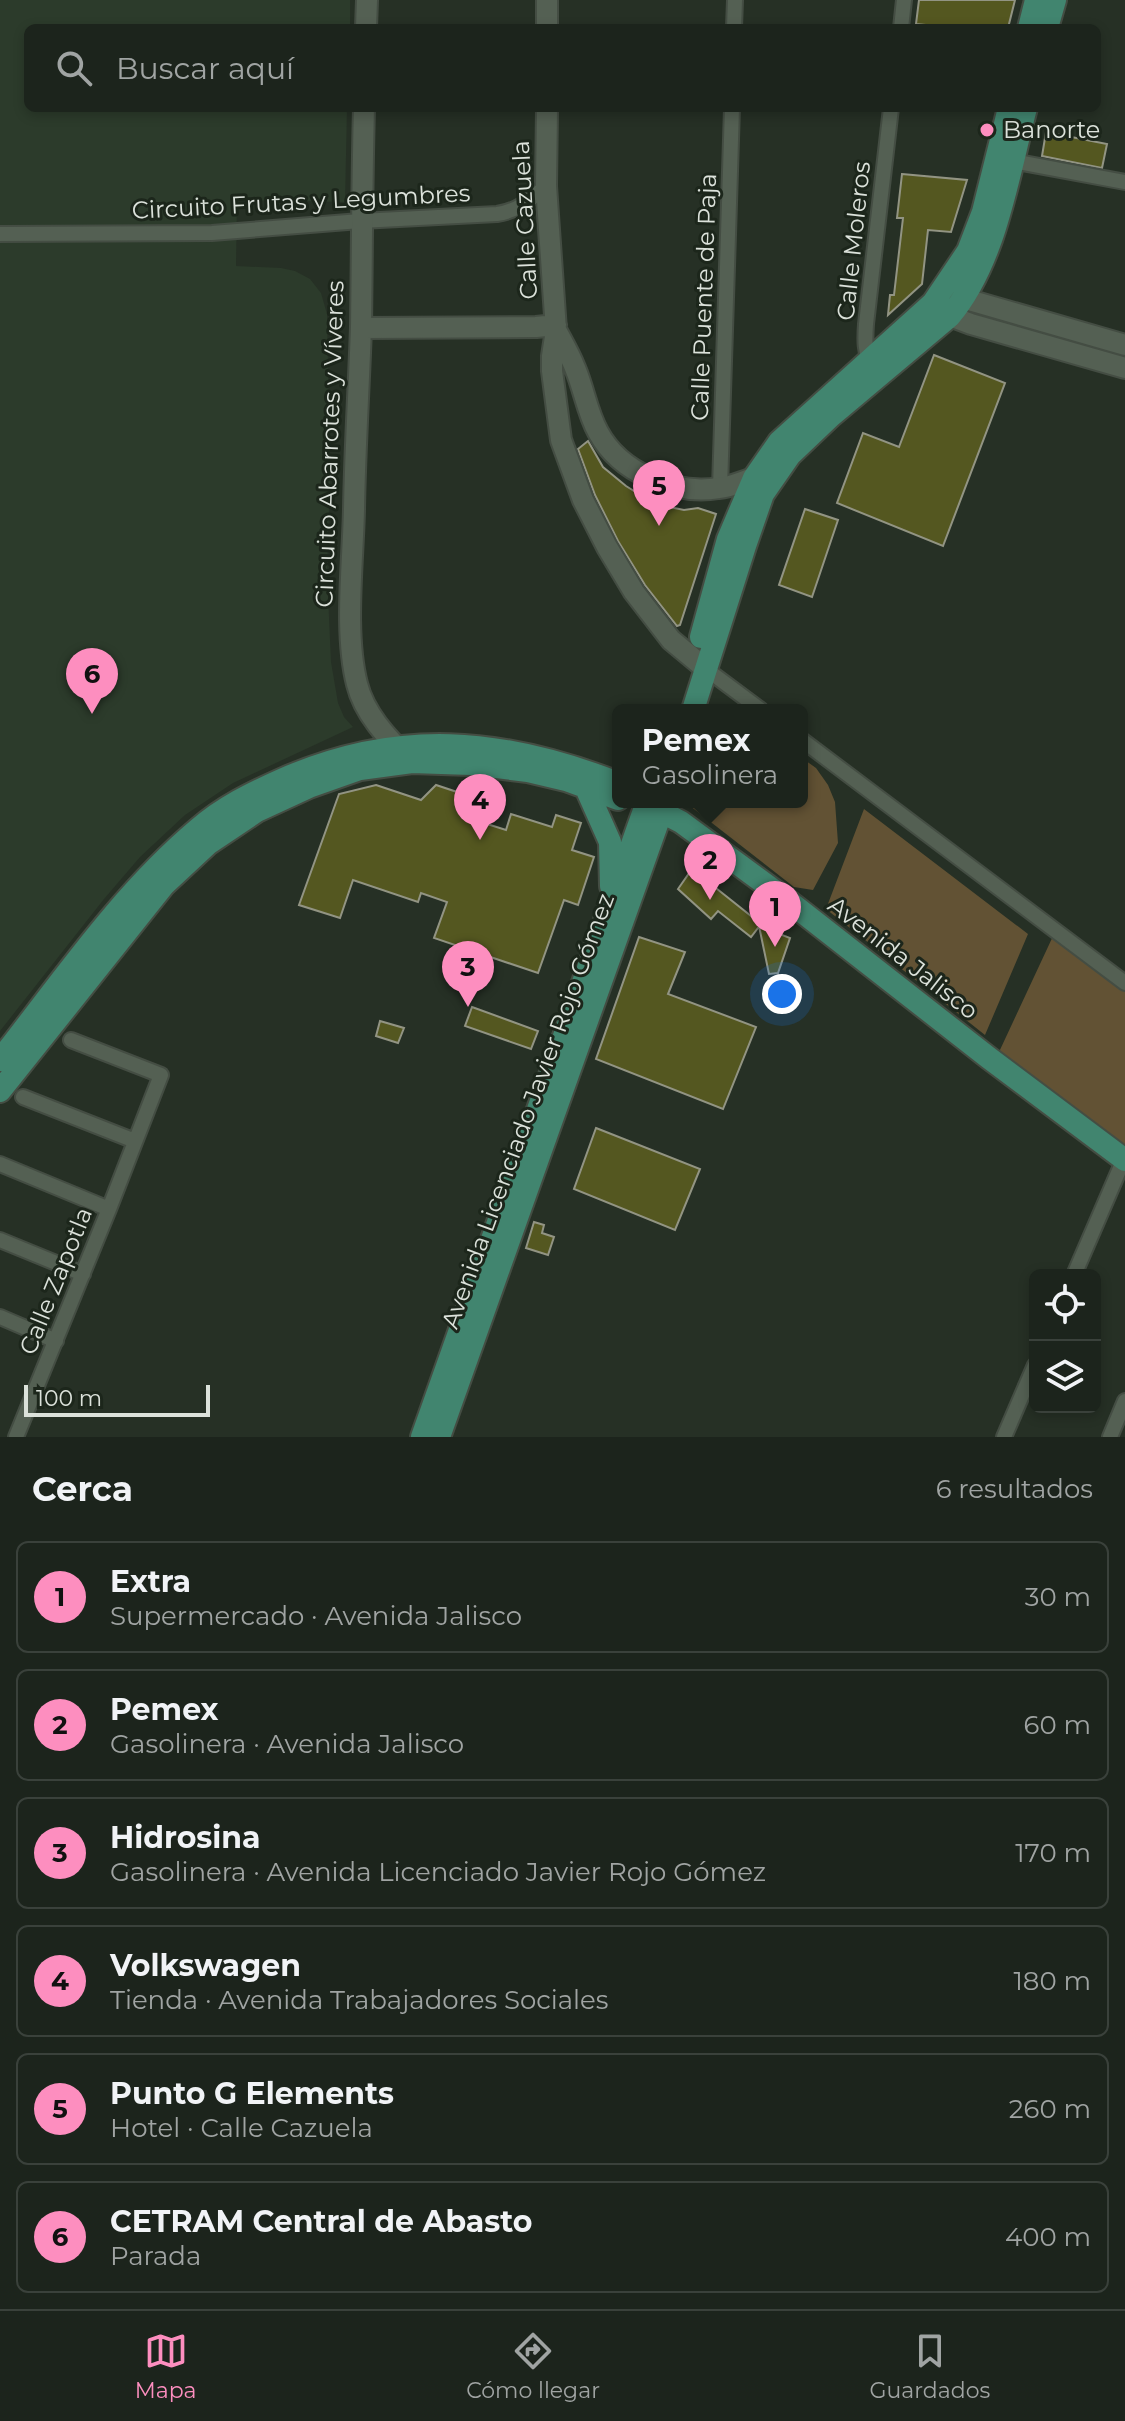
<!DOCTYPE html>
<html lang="es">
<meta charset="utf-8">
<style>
body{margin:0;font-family:Montserrat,sans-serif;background:#293029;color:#f1f3f6}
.controls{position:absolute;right:24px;bottom:24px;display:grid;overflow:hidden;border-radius:12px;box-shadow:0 4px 12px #0003}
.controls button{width:72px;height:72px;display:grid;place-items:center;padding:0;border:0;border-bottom:2px solid #3a413b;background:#1c241c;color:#f1f3f6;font:40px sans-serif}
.scale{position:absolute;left:24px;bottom:20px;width:186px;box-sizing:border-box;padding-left:8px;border:4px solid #dce2db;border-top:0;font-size:22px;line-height:28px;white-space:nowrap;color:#dce2db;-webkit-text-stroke:6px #1c261b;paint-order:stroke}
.you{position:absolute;left:782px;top:994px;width:28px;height:28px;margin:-20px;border:6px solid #fff;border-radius:50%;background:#1a73e8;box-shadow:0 0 0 12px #1a73e833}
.badge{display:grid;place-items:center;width:52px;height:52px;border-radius:50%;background:#fd8ebf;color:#111;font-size:26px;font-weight:700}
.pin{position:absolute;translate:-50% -66px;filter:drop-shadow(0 2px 4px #0008)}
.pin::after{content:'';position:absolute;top:42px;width:28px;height:24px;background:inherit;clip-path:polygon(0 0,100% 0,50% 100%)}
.popup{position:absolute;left:612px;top:704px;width:196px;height:104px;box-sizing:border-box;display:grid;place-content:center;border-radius:12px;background:#1c241c;filter:drop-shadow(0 2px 6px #0005);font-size:26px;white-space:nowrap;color:#a0a4a3}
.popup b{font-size:30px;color:#f1f3f6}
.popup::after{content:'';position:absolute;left:50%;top:100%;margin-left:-16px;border:16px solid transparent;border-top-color:#1c241c}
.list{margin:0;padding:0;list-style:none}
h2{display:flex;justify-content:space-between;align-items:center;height:104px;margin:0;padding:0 32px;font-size:34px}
h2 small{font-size:26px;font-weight:400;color:#a0a4a3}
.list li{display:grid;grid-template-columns:52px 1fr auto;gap:24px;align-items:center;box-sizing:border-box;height:112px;margin:0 16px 16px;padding:0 16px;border:2px solid #3a413b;border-radius:12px}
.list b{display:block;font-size:30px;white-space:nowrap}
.list p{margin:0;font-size:26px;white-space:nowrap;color:#a0a4a3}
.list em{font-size:26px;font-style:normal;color:#a0a4a3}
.icon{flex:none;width:44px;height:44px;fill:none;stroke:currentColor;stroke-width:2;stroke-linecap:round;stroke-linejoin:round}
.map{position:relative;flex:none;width:1125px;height:1437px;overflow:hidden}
.search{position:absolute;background:#1c241c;box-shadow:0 4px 12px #0003;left:24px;right:24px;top:24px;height:88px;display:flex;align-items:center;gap:20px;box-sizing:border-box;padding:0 28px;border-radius:12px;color:#a0a4a3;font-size:30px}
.sheet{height:872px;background:#1c241c}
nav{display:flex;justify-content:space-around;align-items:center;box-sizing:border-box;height:112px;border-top:2px solid #3a413b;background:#1c241c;font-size:22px;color:#a0a4a3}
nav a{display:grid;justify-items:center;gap:4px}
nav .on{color:#fd8ebf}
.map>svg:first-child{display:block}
.built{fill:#2c3b2b}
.green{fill:#625234}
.building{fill:#545720;stroke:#929483;stroke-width:2}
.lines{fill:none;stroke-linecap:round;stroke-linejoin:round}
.minor-casing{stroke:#444d43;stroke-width:18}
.secondary-casing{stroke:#444d43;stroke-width:24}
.primary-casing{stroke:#444d43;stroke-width:26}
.minor{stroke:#546053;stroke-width:14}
.secondary{stroke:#546053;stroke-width:20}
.primary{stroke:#41856f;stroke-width:22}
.poi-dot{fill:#fd8ebf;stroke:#1c261b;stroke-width:3}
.labels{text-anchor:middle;stroke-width:6;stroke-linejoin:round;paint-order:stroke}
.poi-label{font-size:24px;fill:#dce2db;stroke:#1c261b;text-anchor:start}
.street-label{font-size:24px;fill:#dce2db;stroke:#1c261b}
</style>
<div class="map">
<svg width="1125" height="1437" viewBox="0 0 1125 1437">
<rect width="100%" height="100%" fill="#263025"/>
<path class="built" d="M0 0H350V28H28V108H347L345 202 237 200 236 266 281 268 295 271 310 279 321 293 327 314 330 477 327 573 331 662 338 703 344 717 353 727 233 783 185 815 140 857 104 899 0 1031Z"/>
<path class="green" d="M802 758 816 768 828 785 835 802 838 843 813 890 794 887 685 802H802Z
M864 809 1028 934 985 1035 826 909Z
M1054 934 1125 986V1146L999 1052Z"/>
<path class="building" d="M919 0H1015L1008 28H955L916 24Z
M1046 132 1107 144 1102 168 1042 156Z
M902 174 967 180 951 232 928 230 922 284 888 315 890 295H894L903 218H897Z
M934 355 1005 383 943 546 837 503 863 433 899 447Z
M588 441 603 467 626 486 655 504 684 510 698 508 716 514 680 625 677 626 645 585 618 541 595 495 578 449Z
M805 509 838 520 812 597 779 585Z
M376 785 421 800 436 785 472 797 465 817 506 830 511 814 552 827 556 815 581 823 572 850 594 857 578 905 564 900 538 973 434 938 447 902 421 893 418 902 353 880 340 918 299 905 339 794Z
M692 869 761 924 751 937 718 911 711 919 678 889Z
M759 926 790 938 778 973 769 974Z
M639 937 685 952 668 994 756 1027 723 1109 596 1059Z
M472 1007 538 1031 531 1049 465 1026Z
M380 1021 404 1028 398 1043 376 1036Z
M596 1128 700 1169 675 1230 574 1189Z
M534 1222 544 1225 542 1233 554 1237 548 1255 526 1248Z"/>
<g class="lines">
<defs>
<path id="minor" d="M734 28 735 0
M901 28 904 0
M1012 161 1125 182
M0 234 212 233 360 221 497 214C518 211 530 200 546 186
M873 366C864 354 865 338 866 324L891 108
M720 488 732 108
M706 669 761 710
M802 740 1125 983
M23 1097 135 1141
M0 1164 109 1209
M0 1240 83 1274
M1074 1275 1124 1159
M0 1317 56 1341
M16 1437 109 1209 161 1075 71 1040
M1004 1437 1035 1365
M1110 1437 1125 1401"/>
<path id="secondary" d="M366 28 367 0
M547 28V0
M364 108C362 181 362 254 361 327 359 387 355 448 354 509 353 562 344 633 357 684 364 713 387 738 408 758
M547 108 546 186 556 330 552 356V371L561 440 583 500 607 547 634 592 671 640 706 669
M948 294 1125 345
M939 308 950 316 971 324 1125 368
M361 328 536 327 556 325
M556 330C563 343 570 355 575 368 584 389 587 412 598 432 620 473 674 495 719 488 731 487 743 481 754 478"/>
<path id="primary" d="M1029 28 1036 0
M1047 28 1055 0
M701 637 728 539 754 478 779 442 933 303 968 251 983 212 1009 108
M693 710 745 546 763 494 790 455 831 416 950 316C996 261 1008 175 1026 108
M586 788 610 842 611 886
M652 807 681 822 787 900 989 1058 1125 1160
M0 1060C62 981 121 894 198 829 223 807 252 793 281 780 398 728 502 738 618 783
M0 1091 164 885 208 844 257 811 309 787 360 769 412 762 471 764 528 771 566 780 618 799
M422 1437 647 802
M439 1437 665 802"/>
</defs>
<use href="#minor" class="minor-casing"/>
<use href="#secondary" class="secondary-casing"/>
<use href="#primary" class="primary-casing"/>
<use href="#minor" class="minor"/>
<use href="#secondary" class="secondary"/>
<use href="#primary" class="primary"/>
</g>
<circle class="poi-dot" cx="987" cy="130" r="8"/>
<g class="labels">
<g class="poi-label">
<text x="1003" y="138">Banorte</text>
</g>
<g class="street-label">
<text transform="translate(301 202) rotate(-3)" y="8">Circuito Frutas y Legumbres</text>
<text transform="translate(525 220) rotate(-93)" y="8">Calle Cazuela</text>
<text transform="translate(854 241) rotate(-84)" y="8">Calle Moleros</text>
<text transform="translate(704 297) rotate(-88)" y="8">Calle Puente de Paja</text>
<text transform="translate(330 444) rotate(-88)" y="8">Circuito Abarrotes y Víveres</text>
<text transform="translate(903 958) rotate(38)" y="8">Avenida Jalisco</text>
<text transform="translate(528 1111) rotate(-70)" y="8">Avenida Licenciado Javier Rojo Gómez</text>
<text transform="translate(56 1281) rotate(-68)" y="8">Calle Zapotla</text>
</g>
</g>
</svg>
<div class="controls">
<button><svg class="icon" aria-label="locate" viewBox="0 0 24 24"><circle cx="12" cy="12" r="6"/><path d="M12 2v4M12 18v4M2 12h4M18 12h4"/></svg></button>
<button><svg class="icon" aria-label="layers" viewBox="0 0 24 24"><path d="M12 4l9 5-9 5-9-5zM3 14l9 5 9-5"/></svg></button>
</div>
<div class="scale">100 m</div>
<div class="you"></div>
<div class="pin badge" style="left:775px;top:947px">1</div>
<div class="pin badge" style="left:710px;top:900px">2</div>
<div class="popup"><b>Pemex</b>Gasolinera</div>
<div class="pin badge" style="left:468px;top:1007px">3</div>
<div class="pin badge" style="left:480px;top:840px">4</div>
<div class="pin badge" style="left:659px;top:526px">5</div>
<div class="pin badge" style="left:92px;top:714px">6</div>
<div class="search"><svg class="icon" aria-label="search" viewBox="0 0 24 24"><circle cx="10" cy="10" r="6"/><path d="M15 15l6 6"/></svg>Buscar aquí</div>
</div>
<section class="sheet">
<h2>Cerca<small>6 resultados</small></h2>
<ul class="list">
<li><span class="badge">1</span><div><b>Extra</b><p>Supermercado · Avenida Jalisco</p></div><em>30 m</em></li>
<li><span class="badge">2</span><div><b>Pemex</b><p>Gasolinera · Avenida Jalisco</p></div><em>60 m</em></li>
<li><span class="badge">3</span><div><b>Hidrosina</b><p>Gasolinera · Avenida Licenciado Javier Rojo Gómez</p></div><em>170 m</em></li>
<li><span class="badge">4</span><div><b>Volkswagen</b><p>Tienda · Avenida Trabajadores Sociales</p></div><em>180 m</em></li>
<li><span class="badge">5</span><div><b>Punto G Elements</b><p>Hotel · Calle Cazuela</p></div><em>260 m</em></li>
<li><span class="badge">6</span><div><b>CETRAM Central de Abasto</b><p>Parada</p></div><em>400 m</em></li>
</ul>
</section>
<nav>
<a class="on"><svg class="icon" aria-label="map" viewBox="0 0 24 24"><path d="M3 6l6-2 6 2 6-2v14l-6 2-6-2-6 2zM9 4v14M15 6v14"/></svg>Mapa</a>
<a><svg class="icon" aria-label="directions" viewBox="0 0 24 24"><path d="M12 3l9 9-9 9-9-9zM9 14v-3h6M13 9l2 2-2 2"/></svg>Cómo llegar</a>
<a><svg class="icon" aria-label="saved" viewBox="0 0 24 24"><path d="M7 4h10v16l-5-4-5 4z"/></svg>Guardados</a>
</nav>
